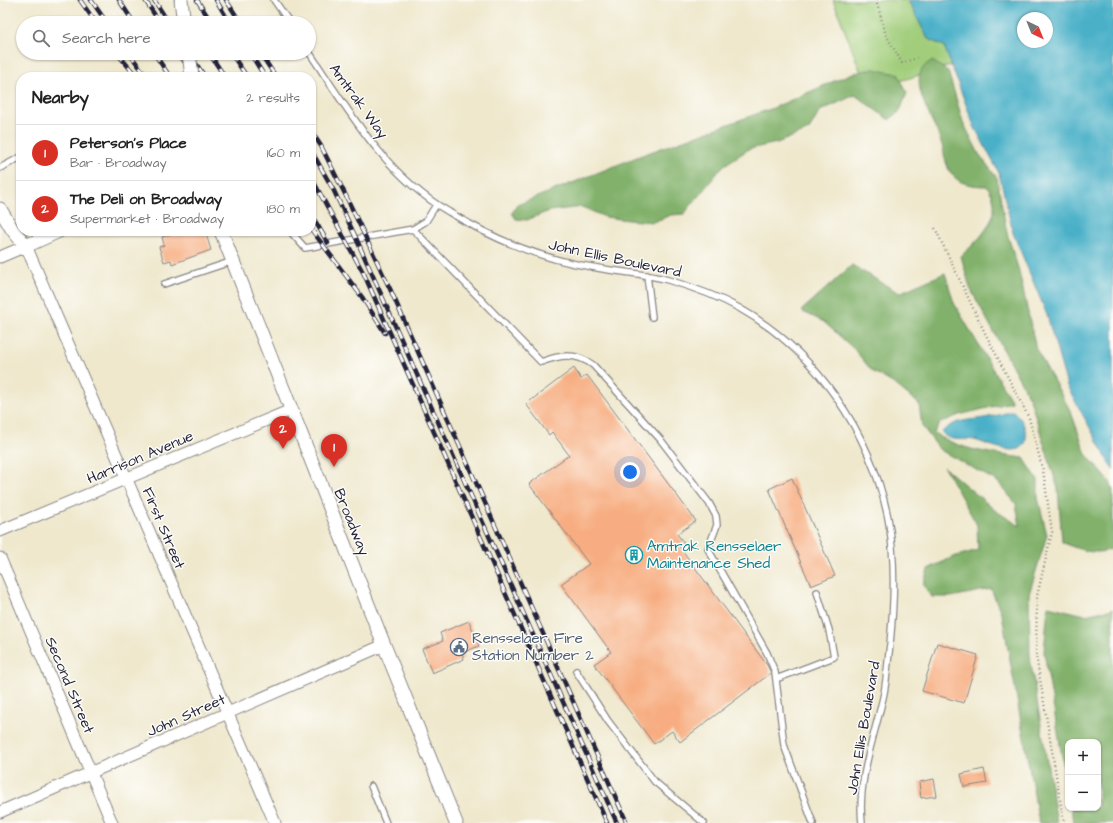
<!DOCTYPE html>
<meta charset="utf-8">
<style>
body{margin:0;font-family:"Architects Daughter",sans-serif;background:#f6f6f6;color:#222}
.controls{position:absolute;right:12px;bottom:12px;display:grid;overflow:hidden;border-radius:8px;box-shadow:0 1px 3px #0004}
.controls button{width:36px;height:36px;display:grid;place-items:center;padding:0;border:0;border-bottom:1px solid #e0e0e0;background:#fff;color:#222;font:20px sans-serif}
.compass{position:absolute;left:1017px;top:12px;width:36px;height:36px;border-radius:50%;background:#fff;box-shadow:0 1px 3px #0004;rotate:137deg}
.you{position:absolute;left:630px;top:472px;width:14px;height:14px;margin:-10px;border:3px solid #fff;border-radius:50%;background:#1a73e8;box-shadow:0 0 0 6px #1a73e833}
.badge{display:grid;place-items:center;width:26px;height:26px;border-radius:50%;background:#d93025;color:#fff;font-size:13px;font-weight:700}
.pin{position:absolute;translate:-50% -33px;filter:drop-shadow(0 1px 2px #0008)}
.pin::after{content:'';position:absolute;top:21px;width:14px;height:12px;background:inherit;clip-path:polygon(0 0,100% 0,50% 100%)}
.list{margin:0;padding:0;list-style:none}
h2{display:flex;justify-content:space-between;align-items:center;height:52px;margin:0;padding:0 16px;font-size:17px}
h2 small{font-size:13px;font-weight:400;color:#767676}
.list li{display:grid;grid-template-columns:26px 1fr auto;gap:12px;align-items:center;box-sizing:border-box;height:56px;padding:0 16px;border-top:1px solid #e0e0e0}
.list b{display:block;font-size:15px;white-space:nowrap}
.list p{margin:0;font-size:13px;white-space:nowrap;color:#767676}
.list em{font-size:13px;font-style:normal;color:#767676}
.icon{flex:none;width:22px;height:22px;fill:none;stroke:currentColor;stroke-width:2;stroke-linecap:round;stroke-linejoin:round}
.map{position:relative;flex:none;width:1113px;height:823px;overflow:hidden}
.search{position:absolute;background:#fff;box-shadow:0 1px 3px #0004;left:16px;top:16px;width:300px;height:44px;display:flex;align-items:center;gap:10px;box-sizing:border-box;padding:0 14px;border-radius:22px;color:#767676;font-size:15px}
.panel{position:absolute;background:#fff;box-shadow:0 1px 3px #0004;left:16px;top:72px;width:300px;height:164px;border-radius:16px}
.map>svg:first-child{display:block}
.green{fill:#a2ce7b;stroke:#62785b}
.forest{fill:#81b16b;stroke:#526a53}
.water{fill:#49b0c8;stroke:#366982;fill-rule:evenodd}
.building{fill:#f7ad81}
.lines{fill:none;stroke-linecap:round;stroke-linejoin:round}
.service-casing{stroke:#888584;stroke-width:8}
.minor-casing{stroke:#888584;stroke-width:13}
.tertiary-casing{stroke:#888584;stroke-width:15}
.path{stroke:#888584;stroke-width:2.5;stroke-dasharray:1 3;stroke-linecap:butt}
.service{stroke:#fff;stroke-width:5.5}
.minor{stroke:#fff;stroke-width:11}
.tertiary{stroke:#fff;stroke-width:13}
.rail-casing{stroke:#22223b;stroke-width:4.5}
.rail{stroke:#fdfcf7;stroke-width:3;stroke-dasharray:9;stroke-linecap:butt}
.tertiary-bridge-casing{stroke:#888584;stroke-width:15;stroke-linecap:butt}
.tertiary-bridge{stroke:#fff;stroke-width:13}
.labels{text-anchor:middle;stroke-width:3;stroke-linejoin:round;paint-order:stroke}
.street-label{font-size:15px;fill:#22223b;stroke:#fdfcf7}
.culture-label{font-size:15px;fill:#0d838f;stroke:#fdfcf7;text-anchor:start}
.service-label{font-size:15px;fill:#4e5e75;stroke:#fdfcf7;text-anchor:start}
</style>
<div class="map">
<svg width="1113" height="823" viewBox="0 0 1113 823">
<rect width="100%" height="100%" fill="#fdfcf7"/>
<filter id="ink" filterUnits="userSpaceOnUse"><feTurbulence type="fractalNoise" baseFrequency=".025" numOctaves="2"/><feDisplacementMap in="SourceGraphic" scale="8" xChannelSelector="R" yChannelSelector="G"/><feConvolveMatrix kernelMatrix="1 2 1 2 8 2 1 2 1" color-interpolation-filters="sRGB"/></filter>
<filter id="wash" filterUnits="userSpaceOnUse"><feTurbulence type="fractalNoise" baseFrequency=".012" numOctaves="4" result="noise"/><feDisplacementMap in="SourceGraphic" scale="16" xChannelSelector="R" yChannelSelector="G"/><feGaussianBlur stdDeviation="0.9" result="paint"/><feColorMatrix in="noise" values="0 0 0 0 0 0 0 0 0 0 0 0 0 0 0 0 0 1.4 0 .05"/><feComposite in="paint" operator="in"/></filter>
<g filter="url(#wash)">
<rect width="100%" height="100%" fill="#efe8cd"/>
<path class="green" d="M833 0H908L928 39 944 46 952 65 868 91Z"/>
<path class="forest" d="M932 61 948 71 963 122 979 154 997 178 1007 233 1019 271 1036 349 1071 412 1086 454 1110 482 1113 491V548C1096 557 1077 549 1062 542L1058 489 1030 399 970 288 961 256C981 238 1007 213 987 186 979 186 964 185 958 180 944 170 946 156 941 142 935 121 901 75 932 61Z
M873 69 898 74 907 93 900 111 889 120 855 95 820 111 809 130 777 143 749 149 723 166 684 214 671 215 653 222 628 220 605 217 582 207 549 211 527 220 516 219 512 213 517 205 642 155 773 108 850 74Z
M852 265 899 293 945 273 954 303 1012 402 959 415 940 423 934 433C960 450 993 454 1024 458L1038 480V498L1047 535 1029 594 1030 658 1057 823H1039L1002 615 991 589 951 597H932L923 585 928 569 953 557 978 550 977 525 944 467 996 511 1020 526 1016 504 998 482 940 450 922 426 919 404 896 385 872 371 854 349 824 322 801 311Z
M1048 606 1085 615 1113 609V823H1073L1071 808H1098V742H1068V791L1044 652Z"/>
<path class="water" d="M908 0H1113V470L1067 386 1047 315 1013 233 999 173 974 126 944 46 928 39ZM1023 18H1047V42H1023Z
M1013 411C1020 417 1025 424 1026 434 1029 464 987 443 974 440 964 438 948 443 942 432 956 418 971 421 989 417 997 416 1005 413 1013 411Z"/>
<g id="blocks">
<path class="building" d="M178 231H205L211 250 172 264 171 260 164 262 159 247 164 245 162 237Z
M574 368 581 379 587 375 696 521 677 534 684 543 679 546 767 665 771 673 680 742 672 731 654 744 594 664 611 652 561 584 589 564 529 484 569 455 552 432 549 435 526 404Z
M792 478 835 576 811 586 769 489Z
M469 621 479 646 462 653 464 659 432 673 422 649 443 641 440 633Z
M937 643 978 655 964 703 922 691Z
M984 769 987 783 964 787 961 774Z
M934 779 937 796 921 798 919 782Z"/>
</g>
</g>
<g filter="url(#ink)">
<use href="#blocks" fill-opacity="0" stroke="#888584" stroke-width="1"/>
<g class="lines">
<defs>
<path id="service" d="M274 0 290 23
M309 52C348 110 386 176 449 212 493 239 541 259 592 267 617 272 643 273 668 280 692 287 717 296 739 308 816 351 871 433 888 518 896 560 894 602 890 644 888 660 887 677 884 693 875 736 857 779 862 823
M0 168 21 157
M413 229 541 362C560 355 575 352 593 365L660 439 709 503 716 516 717 525 708 549 767 653 775 672 784 745 813 823
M290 231 305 248 413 229 426 221 436 205
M647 275 652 317
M164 284 233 261
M576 671 608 721 655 782 704 823
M776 679 834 657 829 630 817 592
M371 786 386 823"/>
<path id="minor" d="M0 257 26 246 275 823
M0 531 291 410
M0 558 112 823
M0 812 384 645"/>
<path id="tertiary" d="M0 209 12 229 26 246 59 231
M221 231 384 645 456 823"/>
</defs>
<use href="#service" class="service-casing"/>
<use href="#minor" class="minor-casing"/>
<use href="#tertiary" class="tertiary-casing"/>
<path class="path" d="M876 0 886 35 902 63 917 58
M935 228 984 331 1029 418 1043 470 1052 532 1037 596 1036 655 1064 823"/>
<use href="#service" class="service"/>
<use href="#minor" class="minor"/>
<use href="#tertiary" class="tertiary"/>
<defs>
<path id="rail" d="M80 0 96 23
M91 0 107 23
M119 0 134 23
M145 0 160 23
M154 0 169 23
M176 0 190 23
M197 0 212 23
M216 0 230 23
M226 0 241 23
M117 53 137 77
M129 53 147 77
M154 53 170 77
M179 53 194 77
M189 53 205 77
M209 53 225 77
M231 53 247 77
M250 53 265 77
M260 53 276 77
M311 131 321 146 346 196 391 291 627 823
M311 150 334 191 356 238 617 823
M311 177 364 274 607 823
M311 214 328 243
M311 229 362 297 385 333"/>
</defs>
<use href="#rail" class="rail-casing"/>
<use href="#rail" class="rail"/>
<defs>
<path id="tertiary-bridge" d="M181 0 184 23
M189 53 192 77"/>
</defs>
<use href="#tertiary-bridge" class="tertiary-bridge-casing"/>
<use href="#tertiary-bridge" class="tertiary-bridge"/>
</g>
</g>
<defs>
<symbol id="building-ring" viewBox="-11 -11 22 22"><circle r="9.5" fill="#fdfcf7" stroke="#0f9aa8" stroke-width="1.5"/><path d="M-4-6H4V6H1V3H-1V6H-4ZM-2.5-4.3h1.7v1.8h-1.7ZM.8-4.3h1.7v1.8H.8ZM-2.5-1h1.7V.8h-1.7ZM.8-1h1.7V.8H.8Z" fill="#0f9aa8"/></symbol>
<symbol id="civic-ring" viewBox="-11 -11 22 22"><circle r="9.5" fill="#fdfcf7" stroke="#5c6f8a" stroke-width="1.5"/><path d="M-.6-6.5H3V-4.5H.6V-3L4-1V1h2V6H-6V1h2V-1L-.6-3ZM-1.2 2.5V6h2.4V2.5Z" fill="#5c6f8a"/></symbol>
</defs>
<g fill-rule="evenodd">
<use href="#building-ring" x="624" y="545" width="20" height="20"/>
<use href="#civic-ring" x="449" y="637" width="20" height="20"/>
</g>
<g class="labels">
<g class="street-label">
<text transform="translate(359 101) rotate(54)" y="5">Amtrak Way</text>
<text transform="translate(615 258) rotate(12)" y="5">John Ellis Boulevard</text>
<text transform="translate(140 457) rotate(-23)" y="5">Harrison Avenue</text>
<text transform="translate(352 522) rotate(68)" y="5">Broadway</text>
<text transform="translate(164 528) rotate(67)" y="5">First Street</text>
<text transform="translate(70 685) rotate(67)" y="5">Second Street</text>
<text transform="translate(186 715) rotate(-24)" y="5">John Street</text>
<text transform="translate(863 728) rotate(-80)" y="5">John Ellis Boulevard</text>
</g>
<g class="culture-label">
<text x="647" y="551">Amtrak Rensselaer<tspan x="647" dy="17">Maintenance Shed</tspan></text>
</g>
<g class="service-label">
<text x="472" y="643">Rensselaer Fire<tspan x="472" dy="17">Station Number 2</tspan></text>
</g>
</g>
</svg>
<div class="controls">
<button>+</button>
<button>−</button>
</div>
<svg class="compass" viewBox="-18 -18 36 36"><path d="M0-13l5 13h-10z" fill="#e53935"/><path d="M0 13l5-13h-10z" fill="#767676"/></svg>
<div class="you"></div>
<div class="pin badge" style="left:334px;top:467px">1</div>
<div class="pin badge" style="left:283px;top:449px">2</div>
<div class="search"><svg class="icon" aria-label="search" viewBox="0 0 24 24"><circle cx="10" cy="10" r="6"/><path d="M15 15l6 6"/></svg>Search here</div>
<section class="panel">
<h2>Nearby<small>2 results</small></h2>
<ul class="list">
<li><span class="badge">1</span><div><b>Peterson's Place</b><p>Bar · Broadway</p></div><em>160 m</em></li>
<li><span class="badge">2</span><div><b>The Deli on Broadway</b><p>Supermarket · Broadway</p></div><em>180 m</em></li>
</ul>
</section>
</div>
